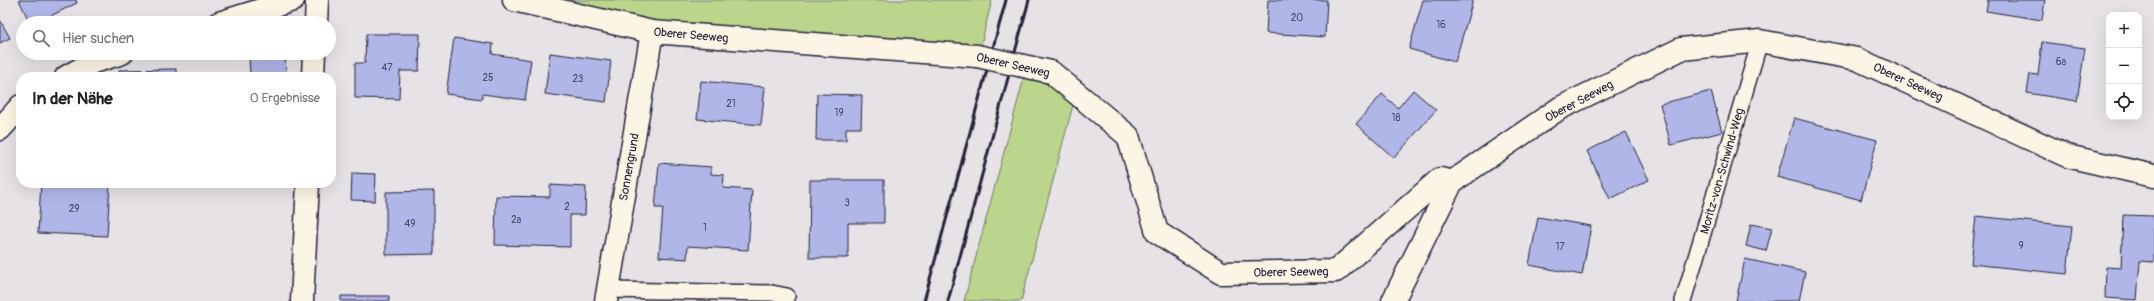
<!DOCTYPE html>
<html lang="de">
<meta charset="utf-8">
<style>
body{margin:0;font-family:Pangolin,sans-serif;background:#f2f2f2;color:#222}
.controls{position:absolute;right:12px;top:12px;display:grid;overflow:hidden;border-radius:8px;box-shadow:0 4px 16px #0002}
.controls button{width:36px;height:36px;display:grid;place-items:center;padding:0;border:0;border-bottom:1px solid #e0e0e0;background:#fff;color:#222;font:20px sans-serif}
.list{margin:0;padding:0;list-style:none}
h2{display:flex;justify-content:space-between;align-items:center;height:52px;margin:0;padding:0 16px;font-size:17px}
h2 small{font-size:13px;font-weight:400;color:#767676}
.icon{flex:none;width:22px;height:22px;fill:none;stroke:currentColor;stroke-width:2;stroke-linecap:round;stroke-linejoin:round}
.map{position:relative;flex:none;width:2154px;height:301px;overflow:hidden}
.search{position:absolute;background:#fff;box-shadow:0 4px 16px #0002;left:16px;top:16px;width:320px;height:44px;display:flex;align-items:center;gap:10px;box-sizing:border-box;padding:0 14px;border-radius:22px;color:#767676;font-size:15px}
.panel{position:absolute;background:#fff;box-shadow:0 4px 16px #0002;left:16px;top:72px;width:320px;height:116px;border-radius:16px}
.map>svg:first-child{display:block}
.green{fill:#bbd58c;stroke:#6e7c64}
.building{fill:#b1b6e8;stroke:#22223b}
.lines{fill:none;stroke-linecap:round;stroke-linejoin:round}
.service-casing{stroke:#22223b;stroke-width:18}
.minor-casing{stroke:#22223b;stroke-width:25}
.service{stroke:#fcf5e5;stroke-width:15}
.minor{stroke:#fcf5e5;stroke-width:22}
.rail{stroke:#22223b;stroke-width:3}
.minor-bridge-casing{stroke:#22223b;stroke-width:25;stroke-linecap:butt}
.minor-bridge{stroke:#fcf5e5;stroke-width:22}
.labels{text-anchor:middle;stroke-width:3;stroke-linejoin:round;paint-order:stroke}
.number-label{font-size:10px;fill:#464766}
.street-label{font-size:12px;fill:#22223b;stroke:#fcf5e5}
</style>
<div class="map">
<svg width="2154" height="301" viewBox="0 0 2154 301">
<rect width="100%" height="100%" fill="#e6e2e6"/>
<filter id="ink" filterUnits="userSpaceOnUse"><feTurbulence type="fractalNoise" baseFrequency=".025" numOctaves="2"/><feDisplacementMap in="SourceGraphic" scale="8" xChannelSelector="R" yChannelSelector="G"/><feConvolveMatrix kernelMatrix="1 2 1 2 8 2 1 2 1" color-interpolation-filters="sRGB"/></filter>
<g filter="url(#ink)">
<path class="green" d="M558 0H992L980 48 655 23Z
M1025 74 1051 81 1074 101 1021 301H964Z"/>
<path class="building" d="M19 0H76L77 3 36 23H30Z
M1268 0H1327L1325 37 1266 33Z
M1423 0H1473L1455 62 1409 49Z
M1988 0H2045L2042 20 1986 11Z
M0 20 10 38 0 43Z
M366 34H420L419 71H400L399 99 355 98V63H365Z
M454 38 493 44 492 54 531 60 525 100 483 94 482 99 446 94Z
M2042 42 2085 48 2077 101 2027 93 2030 74 2038 75Z
M249 53H285L286 75 250 76Z
M550 53 611 61 606 102 545 94Z
M176 69V77H119V70Z
M701 81 765 87 761 125 697 119Z
M1413 90 1436 110 1394 158 1356 124 1382 94 1398 108Z
M1711 91 1722 132 1671 145 1660 104Z
M817 94 862 95 861 128H846V140H816Z
M1794 118 1877 140 1861 200 1777 177Z
M1626 132 1649 180 1610 199 1587 151Z
M659 163 711 167V174L724 175 723 188 752 190 748 250 688 246 687 259 659 257 663 208H655Z
M352 173 376 174 375 201 351 200Z
M810 180H884V223H848V258H809Z
M41 183H110L107 236 38 233Z
M550 185 586 187 585 215H570V247L495 245 496 196 550 197Z
M434 191V254L386 255V192Z
M2123 215 2154 216V262L2140 261 2137 300 2105 298 2106 267 2121 268Z
M1976 216 2072 226 2067 274 1971 264Z
M1538 217 1591 226 1582 275 1529 265Z
M1751 224 1772 228 1766 251 1746 246Z
M1745 259 1805 272 1799 301H1736Z
M341 296H389V301H341Z"/>
<g class="lines">
<defs>
<path id="service" d="M608 290 772 293 787 296
M1683 301 1760 41"/>
<path id="minor" d="M514 0 652 32 977 56
M219 23 293 0
M316 23 317 0
M1051 72 1128 136 1157 232 1221 273 1336 271 1440 179 1452 182 1560 108 1681 49 1760 41 1857 59 2067 156 2154 176
M66 77 93 62 122 53
M313 77 314 53
M0 129 21 106
M302 301 308 183
M606 301 652 32
M1393 301 1452 182"/>
</defs>
<use href="#service" class="service-casing"/>
<use href="#minor" class="minor-casing"/>
<use href="#service" class="service"/>
<use href="#minor" class="minor"/>
<path class="rail" d="M924 301 1006 0
M948 301 1029 0"/>
<defs>
<path id="minor-bridge" d="M977 56 1051 72"/>
</defs>
<use href="#minor-bridge" class="minor-bridge-casing"/>
<use href="#minor-bridge" class="minor-bridge"/>
</g>
</g>
<g class="labels">
<g class="number-label">
<text x="1297" y="21">20</text>
<text x="1441" y="28">16</text>
<text x="2061" y="65">6a</text>
<text x="387" y="71">47</text>
<text x="488" y="81">25</text>
<text x="578" y="82">23</text>
<text x="731" y="107">21</text>
<text x="839" y="116">19</text>
<text x="1396" y="121">18</text>
<text x="847" y="206">3</text>
<text x="567" y="210">2</text>
<text x="74" y="212">29</text>
<text x="516" y="223">2a</text>
<text x="410" y="227">49</text>
<text x="705" y="231">1</text>
<text x="2021" y="249">9</text>
<text x="1560" y="250">17</text>
</g>
<g class="street-label">
<text transform="translate(691 35) rotate(5)" y="4">Oberer Seeweg</text>
<text transform="translate(1013 65) rotate(13)" y="4">Oberer Seeweg</text>
<text transform="translate(1908 82) rotate(25)" y="4">Oberer Seeweg</text>
<text transform="translate(1579 101) rotate(-28)" y="4">Oberer Seeweg</text>
<text transform="translate(629 167) rotate(-80)" y="4">Sonnengrund</text>
<text transform="translate(1722 171) rotate(-74)" y="4">Moritz-von-Schwind-Weg</text>
<text transform="translate(1291 272) rotate(-1)" y="4">Oberer Seeweg</text>
</g>
</g>
</svg>
<div class="controls">
<button>+</button>
<button>−</button>
<button><svg class="icon" aria-label="locate" viewBox="0 0 24 24"><circle cx="12" cy="12" r="6"/><path d="M12 2v4M12 18v4M2 12h4M18 12h4"/></svg></button>
</div>
<div class="search"><svg class="icon" aria-label="search" viewBox="0 0 24 24"><circle cx="10" cy="10" r="6"/><path d="M15 15l6 6"/></svg>Hier suchen</div>
<section class="panel">
<h2>In der Nähe<small>0 Ergebnisse</small></h2>
<ul class="list">
</ul>
</section>
</div>
